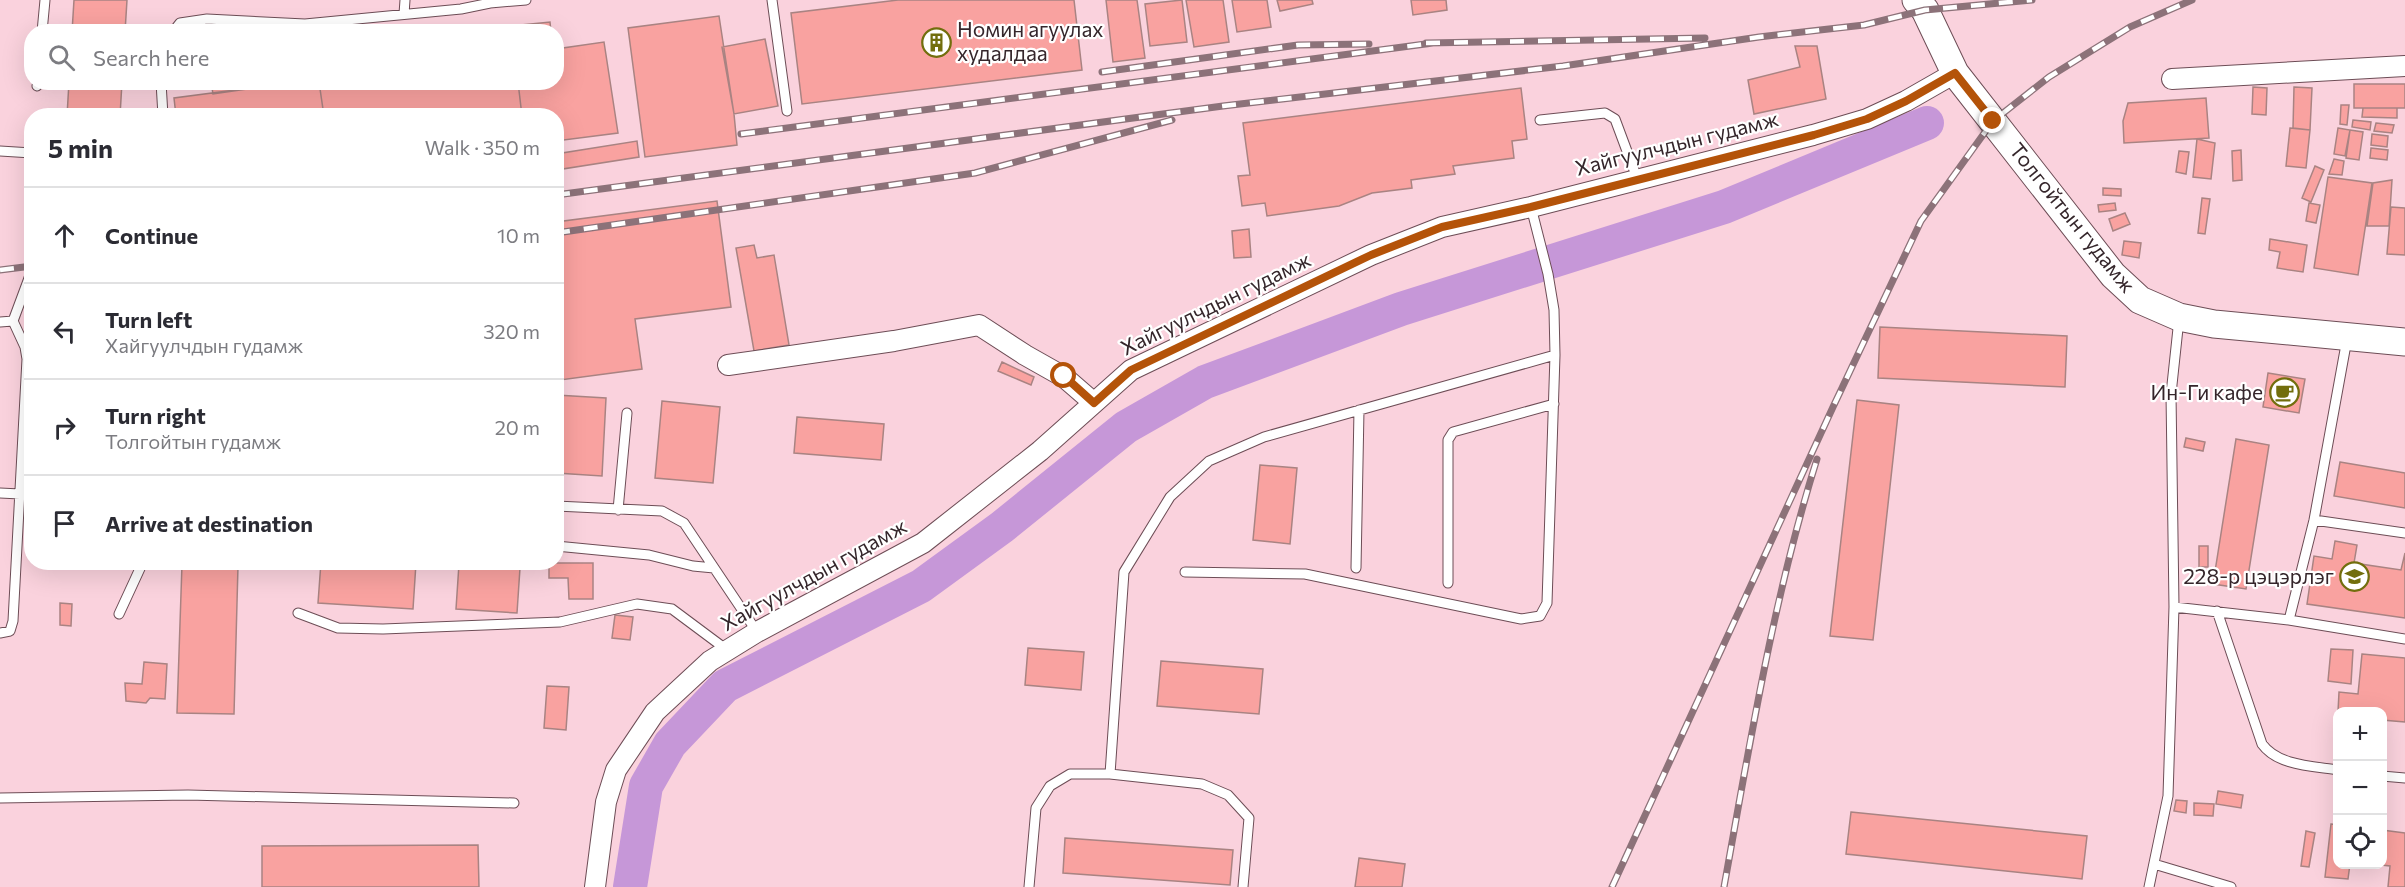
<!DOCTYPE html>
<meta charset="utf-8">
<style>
body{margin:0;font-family:Commissioner,sans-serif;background:#f2f2f3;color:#2b2b33}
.controls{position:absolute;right:18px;bottom:18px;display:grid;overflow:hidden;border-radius:12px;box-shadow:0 6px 24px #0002}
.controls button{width:54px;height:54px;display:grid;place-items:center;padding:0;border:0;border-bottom:2px solid #e1e1e2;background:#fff;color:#2b2b33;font:30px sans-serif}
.stop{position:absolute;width:18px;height:18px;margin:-14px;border:4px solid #b45309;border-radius:50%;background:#fff}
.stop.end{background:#b45309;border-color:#fff;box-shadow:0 2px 6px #0008}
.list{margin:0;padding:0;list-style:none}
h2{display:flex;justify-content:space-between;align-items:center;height:78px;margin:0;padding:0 24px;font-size:26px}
h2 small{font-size:20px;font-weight:400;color:#7c7c81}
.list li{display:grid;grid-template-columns:39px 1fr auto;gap:18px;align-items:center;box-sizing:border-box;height:96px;padding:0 24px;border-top:2px solid #e1e1e2}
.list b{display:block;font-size:22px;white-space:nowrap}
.list p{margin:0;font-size:20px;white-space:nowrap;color:#7c7c81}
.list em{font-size:20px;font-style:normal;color:#7c7c81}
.icon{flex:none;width:33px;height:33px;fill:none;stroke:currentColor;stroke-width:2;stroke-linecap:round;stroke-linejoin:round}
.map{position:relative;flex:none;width:2405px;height:887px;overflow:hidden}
.search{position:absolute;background:#fff;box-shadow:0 6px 24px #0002;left:24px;top:24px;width:540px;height:66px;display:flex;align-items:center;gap:15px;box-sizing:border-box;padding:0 21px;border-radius:24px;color:#7c7c81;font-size:22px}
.panel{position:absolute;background:#fff;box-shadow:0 6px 24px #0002;left:24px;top:108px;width:540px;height:462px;border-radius:24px}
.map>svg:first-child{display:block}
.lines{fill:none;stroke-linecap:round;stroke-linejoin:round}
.river{stroke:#c697d8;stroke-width:34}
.building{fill:#f9a2a0;stroke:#a98382;stroke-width:1.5}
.lane-casing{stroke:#6d4d56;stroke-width:11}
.street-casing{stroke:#6d4d56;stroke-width:22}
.secondary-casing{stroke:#6d4d56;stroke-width:29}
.lane{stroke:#fff;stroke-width:9}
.street{stroke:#fff;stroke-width:20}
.secondary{stroke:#fff;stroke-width:27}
.rail-casing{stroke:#8c7279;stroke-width:7}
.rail{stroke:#fff;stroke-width:4.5;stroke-dasharray:14;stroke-linecap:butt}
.route{stroke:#b45309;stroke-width:8}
.labels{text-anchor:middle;stroke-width:4.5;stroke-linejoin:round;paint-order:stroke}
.poi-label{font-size:21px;fill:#35262b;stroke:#fff;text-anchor:end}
.street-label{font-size:21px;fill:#35262b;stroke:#fff}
</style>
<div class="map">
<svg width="2405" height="887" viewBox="0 0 2405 887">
<rect width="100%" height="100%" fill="#fad2dd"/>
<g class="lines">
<path class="river" d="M630 887 646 786 670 744 725 686 921 586 1002 527 1126 427 1205 382 1401 309 1724 207 1927 123"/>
</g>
<path class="building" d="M74 0H127L125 32H72Z
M898 0H1074L1082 70 802 104 791 13Z
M1106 0H1137L1145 58 1113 62Z
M1182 0 1187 42 1150 46 1145 4Z
M1186 0H1223L1229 42 1194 47Z
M1232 0H1267L1271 27 1237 32Z
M1277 0H1312L1313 4 1280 11Z
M1411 0H1446L1447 10 1413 15Z
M719 16 734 114 737 145 645 157 628 28Z
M550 22 551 32H454Z
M765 39 778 106 734 114 722 47Z
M604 42 618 133 556 141V116H522L518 82H556V49Z
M1795 46H1817L1826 99 1754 114 1748 80 1800 67Z
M69 82H122L120 116H67Z
M211 82H289V83L213 94Z
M319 82H518L522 116H324Z
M319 82 324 116H176L174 98 289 83Z
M2354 84H2405V108H2354Z
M2253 87 2267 88 2266 115 2252 114Z
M2294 87 2312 88 2310 130 2293 128Z
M1521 88 1527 139 1512 141 1514 158 1453 166 1455 174 1411 180 1412 188 1372 193 1339 206 1267 216 1265 203 1242 206 1238 176 1250 175 1243 123Z
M2206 98 2209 138 2124 143 2123 121 2128 103Z
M2341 105H2349L2347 125 2340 124Z
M2363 108H2397V118L2362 117Z
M2353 120 2371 122 2370 130 2352 127Z
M2376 123 2394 125 2392 133 2374 131Z
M2290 128 2310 130 2306 168 2286 166Z
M2338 128 2350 130 2345 156 2334 154Z
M2350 130 2363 132 2359 160 2346 158Z
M2372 134 2388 136 2387 147 2371 145Z
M2197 139 2215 143 2211 179 2193 177Z
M637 141 639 157 556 170V154Z
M2371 148 2388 150 2387 160 2370 158Z
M2241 150 2242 180 2233 181 2232 151Z
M2179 151 2189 152 2186 174 2176 172Z
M2334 159 2344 161 2342 175 2329 174Z
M2315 166 2324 170 2311 202 2302 198Z
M2328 177 2372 183 2358 275 2314 268Z
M2392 180 2389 226H2367L2373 183Z
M2103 188 2121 189V196L2103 195Z
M2202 198 2210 199 2205 234 2198 233Z
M717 201 731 307 635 319 642 369 560 380 556 354V222Z
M2115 203 2116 210 2099 212 2098 205Z
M2309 203 2320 205 2316 223 2306 221Z
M2391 207 2405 208V255L2387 254Z
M2125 213 2130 224 2113 231 2109 219Z
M1249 229 1251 257 1234 258 1232 231Z
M2270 239 2307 245 2303 272 2277 268 2280 252 2269 250Z
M2124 241 2141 243 2139 258 2122 255Z
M754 245 757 258 774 255 789 345 754 351 736 248Z
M1880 327 2067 336 2065 387 1878 378Z
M1002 362 1034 377 1031 385 998 371Z
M2268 373 2305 379 2299 413 2263 407Z
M556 395 606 398 602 476 556 473Z
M1857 400 1899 405 1873 640 1830 636Z
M662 401 720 407 713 483 655 478Z
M797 417 884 424 881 460 794 453Z
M2186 438 2205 442 2203 451 2184 447Z
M2236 439 2269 445 2246 589 2213 584Z
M2340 462 2405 473V508L2334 496Z
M1260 465 1297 468 1290 544 1253 540Z
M2335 541 2357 545 2354 563 2401 570 2405 553V618L2307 604 2314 556 2332 559Z
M2199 546H2208V567H2199Z
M321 562 416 563 413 609 318 603Z
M549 563H593V599H569L568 578H549Z
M182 564 238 566 234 714 177 713Z
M459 564 520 568 517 613 456 609Z
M60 603 72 604 71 626 60 625Z
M615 615 633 617 630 640 612 638Z
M1028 648 1084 652 1081 690 1025 685Z
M2331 649 2353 650 2351 684 2328 681Z
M2362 654 2405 658V722L2382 720V712H2338L2339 692 2358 694Z
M1161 661 1263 669 1259 714 1157 706Z
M144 662 167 664 165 699 150 698 146 703 126 701 125 683 142 684Z
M547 686 569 687 566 730 544 728Z
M2218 791 2243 795 2241 808 2216 804Z
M2176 800 2187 801 2186 813 2174 811Z
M2194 803 2214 804 2213 816 2194 815Z
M1851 812 2087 836 2082 879 1846 854Z
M2331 824 2338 825V864H2350L2348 879 2325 877Z
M2382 830 2405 833V887H2388L2390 866 2372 864H2382Z
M2306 831 2315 833 2309 867 2301 866Z
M1065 838 1233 850 1230 885 1063 873Z
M478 845 479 887H262V846Z
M1359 858 1405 864 1402 887H1355Z"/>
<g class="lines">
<defs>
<path id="lane" d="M772 0 787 111
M404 14 405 0
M42 32 45 0
M173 32 180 23 207 19 305 24 461 9 490 3 526 0
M161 82 163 116
M37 86 38 82
M1540 120 1605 113 1615 119 1637 178
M0 151 32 153
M2179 319 2171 394 2174 607 2289 620 2314 520 2347 339
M0 322 13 321
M0 493 20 494
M556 506 662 511 684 523 757 632
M618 510 627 413
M2314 520 2405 533
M556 546 649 555 693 566 714 568
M1356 568 1359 410
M1185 572 1305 574 1521 619 1540 616 1547 603 1555 355 1554 310 1548 274 1531 207
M1448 583V440L1453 432 1554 404
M2217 611 2262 744C2278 766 2313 766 2338 770
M298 613 338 628 383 629 560 622 637 604 672 609 727 650
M119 614 143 562
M2289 620 2405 639
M0 633 10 631 13 621 27 359 25 347 13 321 32 270
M1110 774 1124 572 1170 497 1209 461 1264 437 1555 355
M2382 776 2405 778
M0 798 188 795 514 803
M2154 864 2231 887
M1029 887 1036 808 1050 786 1070 774H1110L1202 784 1228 795 1249 818 1243 887
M2149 887 2168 796 2174 607"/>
<path id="street" d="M2172 79 2405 66
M728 365 894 341 979 325 1025 355 1064 377 1094 403
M595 887 606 802 616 770 655 712 710 661 757 632 923 543 1040 451 1131 370 1371 255 1442 227 1531 207 1813 135 1867 119 1906 101 1955 73"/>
<path id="secondary" d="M1916 0 1925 10 1955 73 2113 275 2140 300 2179 317 2214 324 2405 342"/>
</defs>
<use href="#lane" class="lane-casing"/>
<use href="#street" class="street-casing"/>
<use href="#secondary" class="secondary-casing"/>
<use href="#lane" class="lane"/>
<use href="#street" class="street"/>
<use href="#secondary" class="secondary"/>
<defs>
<path id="rail" d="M1426 43 1705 38
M1102 72 1298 45 1369 44
M741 134 1433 43
M556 195 1223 106 1563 66 1759 37 1864 25 1925 10 2032 0
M556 233 975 173 1172 120
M0 270 32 266
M1612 887 1833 407 1921 221 1993 121 2049 77 2130 27 2192 0
M1724 887C1750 743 1773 599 1817 459"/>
</defs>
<use href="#rail" class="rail-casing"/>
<use href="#rail" class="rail"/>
</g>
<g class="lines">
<path class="route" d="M1064 376 1094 403 1131 370 1371 255 1442 227 1531 207 1814 135 1867 119 1906 101 1955 73 1993 121"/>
</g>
<defs>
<symbol id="building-ring" viewBox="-11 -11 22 22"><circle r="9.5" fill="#fff" stroke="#726e0d" stroke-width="1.5"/><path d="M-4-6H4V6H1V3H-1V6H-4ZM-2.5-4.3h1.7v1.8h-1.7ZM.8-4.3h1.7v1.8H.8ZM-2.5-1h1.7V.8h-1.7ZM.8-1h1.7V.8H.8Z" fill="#726e0d"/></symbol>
<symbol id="cafe-ring" viewBox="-11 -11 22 22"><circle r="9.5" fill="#fff" stroke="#726e0d" stroke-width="1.5"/><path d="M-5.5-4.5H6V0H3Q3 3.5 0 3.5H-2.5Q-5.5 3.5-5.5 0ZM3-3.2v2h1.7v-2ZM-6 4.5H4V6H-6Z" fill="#726e0d"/></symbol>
<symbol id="school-ring" viewBox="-11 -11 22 22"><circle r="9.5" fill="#fff" stroke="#726e0d" stroke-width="1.5"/><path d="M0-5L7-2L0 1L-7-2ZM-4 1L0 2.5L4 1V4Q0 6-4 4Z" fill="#726e0d"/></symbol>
</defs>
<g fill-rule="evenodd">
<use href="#building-ring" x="920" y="26" width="33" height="33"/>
<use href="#cafe-ring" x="2268" y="376" width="33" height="33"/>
<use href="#school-ring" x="2338" y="560" width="33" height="33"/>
</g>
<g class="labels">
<g class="poi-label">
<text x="957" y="37" text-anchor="start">Номин агуулах<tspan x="957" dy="24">худалдаа</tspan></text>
<text x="2263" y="400">Ин-Ги кафе</text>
<text x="2334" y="584">228-р цэцэрлэг</text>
</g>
<g class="street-label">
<text transform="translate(1677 144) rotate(-14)" y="7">Хайгуулчдын гудамж</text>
<text transform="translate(2072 218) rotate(51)" y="7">Толгойтын гудамж</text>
<text transform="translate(1216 304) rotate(-26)" y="7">Хайгуулчдын гудамж</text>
<text transform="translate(814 575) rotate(-29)" y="7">Хайгуулчдын гудамж</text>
</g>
</g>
</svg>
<div class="controls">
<button>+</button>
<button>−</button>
<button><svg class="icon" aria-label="locate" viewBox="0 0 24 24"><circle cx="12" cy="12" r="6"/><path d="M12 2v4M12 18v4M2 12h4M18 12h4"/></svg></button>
</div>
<div class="stop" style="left:1064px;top:376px"></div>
<div class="stop end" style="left:1993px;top:121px"></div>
<div class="search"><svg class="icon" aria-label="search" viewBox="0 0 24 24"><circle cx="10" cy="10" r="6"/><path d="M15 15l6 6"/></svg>Search here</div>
<section class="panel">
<h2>5 min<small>Walk · 350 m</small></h2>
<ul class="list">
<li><svg class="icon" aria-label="ahead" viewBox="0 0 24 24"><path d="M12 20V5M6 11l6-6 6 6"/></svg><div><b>Continue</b></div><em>10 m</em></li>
<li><svg class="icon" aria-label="left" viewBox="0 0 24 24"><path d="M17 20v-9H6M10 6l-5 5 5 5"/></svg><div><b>Turn left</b><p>Хайгуулчдын гудамж</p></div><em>320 m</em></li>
<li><svg class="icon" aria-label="right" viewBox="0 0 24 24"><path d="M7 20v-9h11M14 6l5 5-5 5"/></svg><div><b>Turn right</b><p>Толгойтын гудамж</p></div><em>20 m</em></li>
<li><svg class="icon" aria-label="arrive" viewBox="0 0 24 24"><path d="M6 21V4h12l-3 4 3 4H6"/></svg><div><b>Arrive at destination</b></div></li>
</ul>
</section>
</div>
